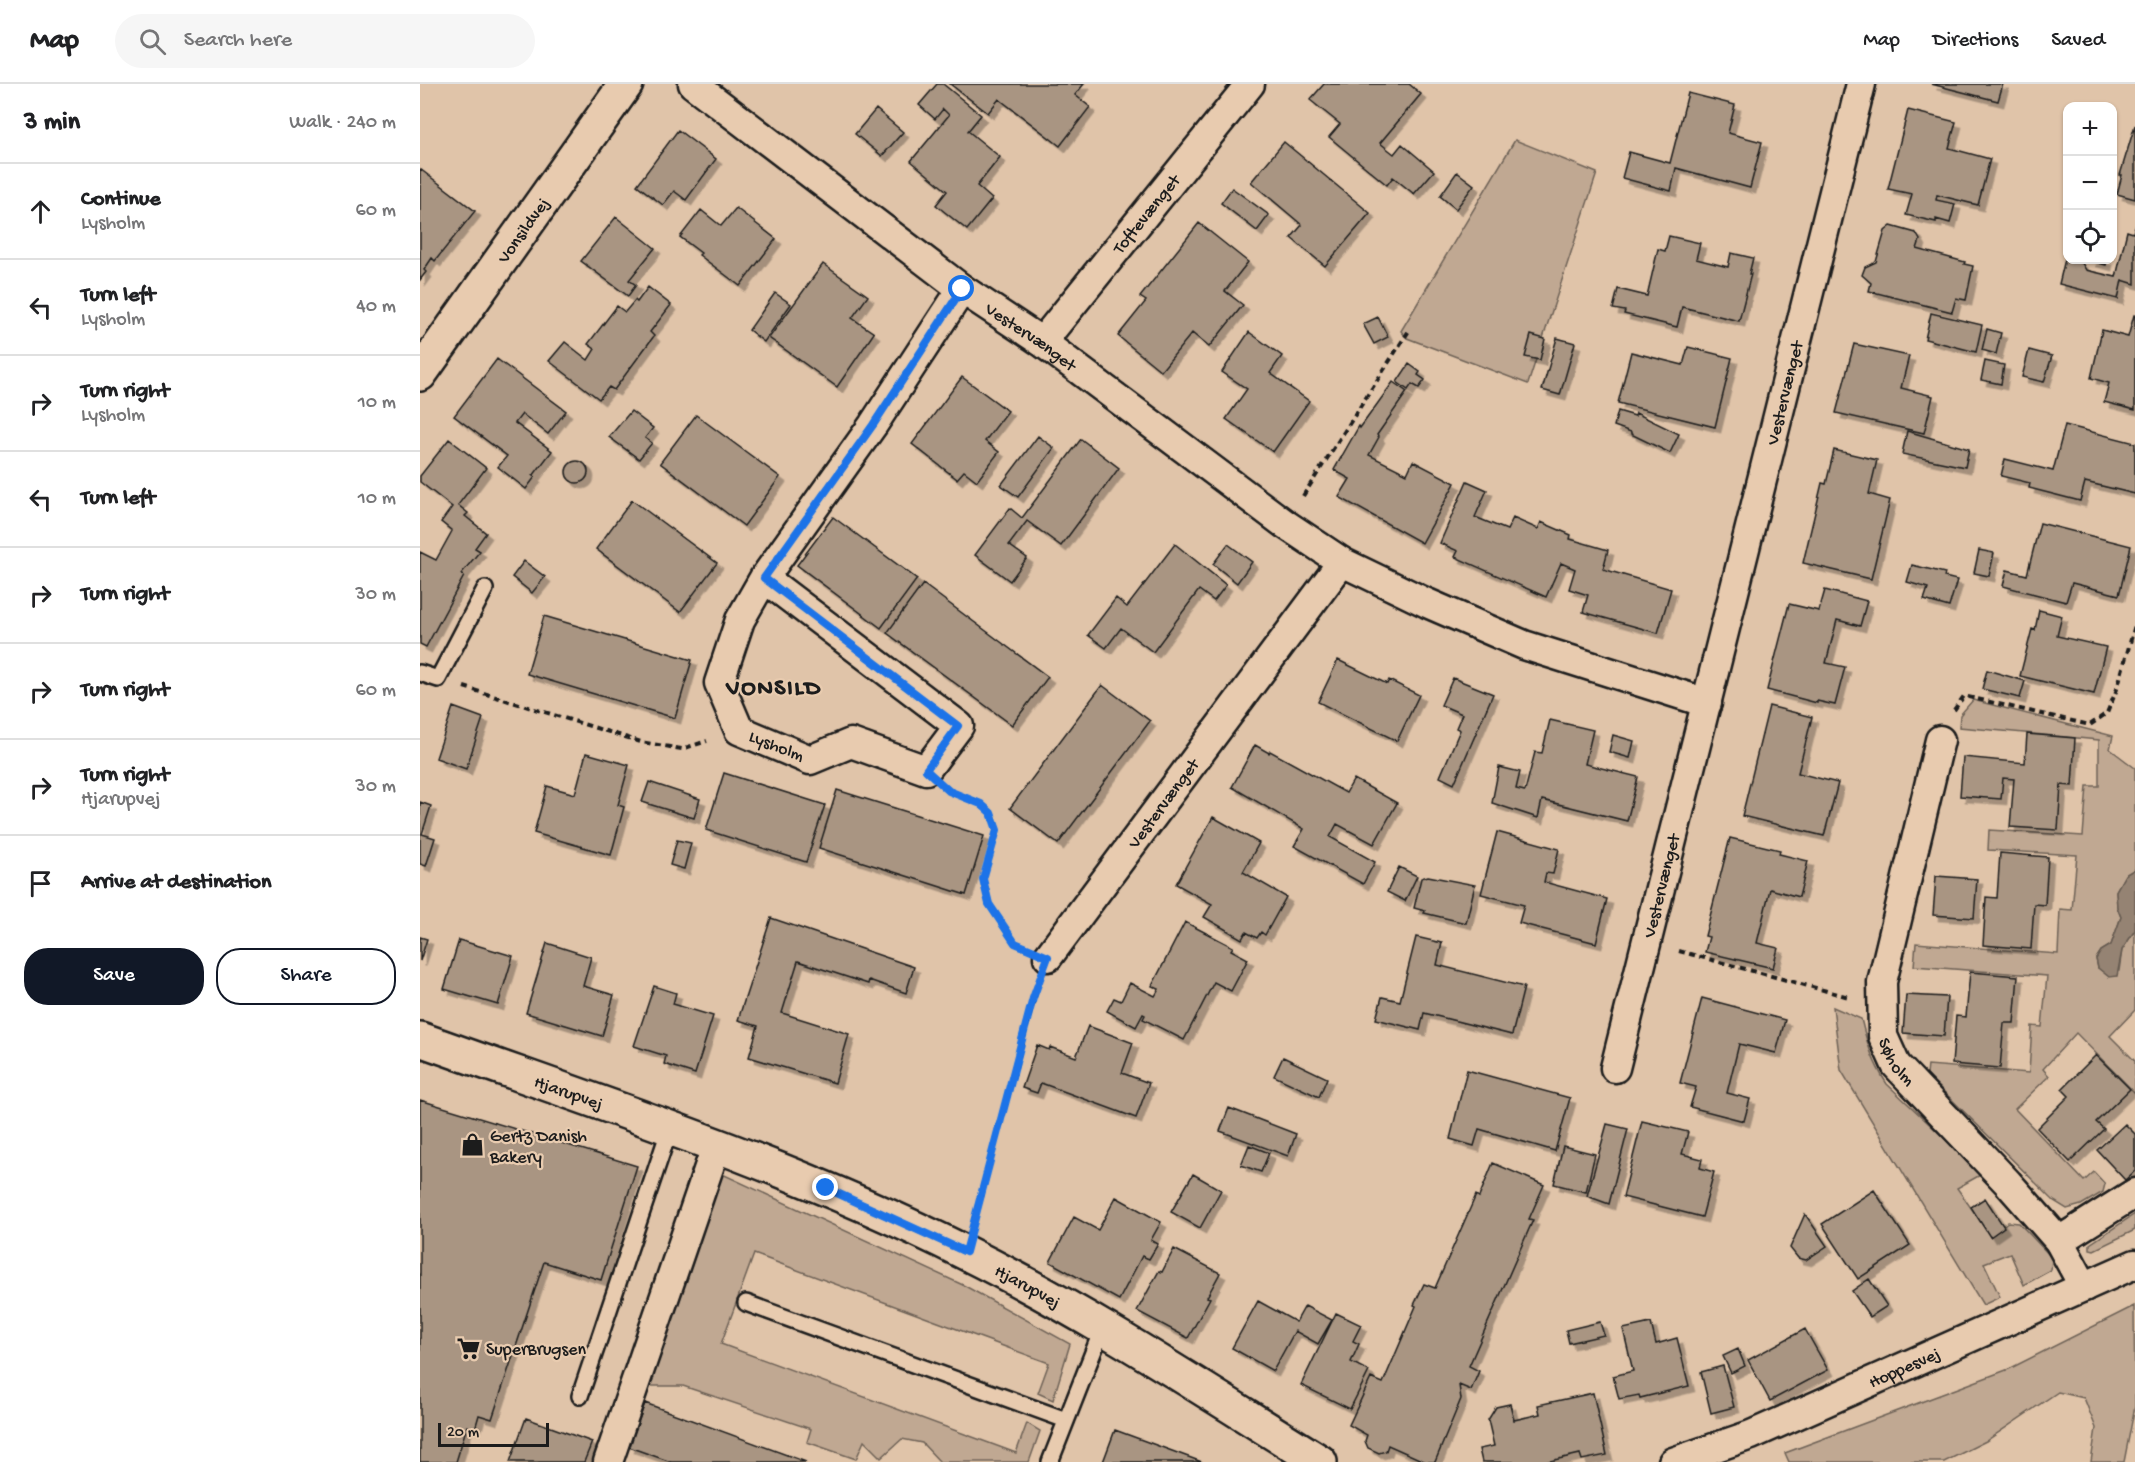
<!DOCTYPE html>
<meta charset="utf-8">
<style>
body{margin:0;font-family:"Gochi Hand",sans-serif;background:#f6f6f6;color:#202124}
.controls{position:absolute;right:18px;top:18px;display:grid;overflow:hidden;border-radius:12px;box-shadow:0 2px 4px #0004}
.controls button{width:54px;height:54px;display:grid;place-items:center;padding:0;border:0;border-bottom:2px solid #e0e0e0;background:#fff;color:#202124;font:30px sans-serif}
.scale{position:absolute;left:18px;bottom:15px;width:111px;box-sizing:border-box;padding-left:6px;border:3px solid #1c1c1c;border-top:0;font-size:16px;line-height:21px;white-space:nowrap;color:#1c1c1c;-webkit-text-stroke:4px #e8cbaf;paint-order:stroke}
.stop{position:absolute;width:18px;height:18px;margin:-14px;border:4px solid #1a73e8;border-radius:50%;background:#fff}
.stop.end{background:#1a73e8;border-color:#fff;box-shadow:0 2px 6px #0008}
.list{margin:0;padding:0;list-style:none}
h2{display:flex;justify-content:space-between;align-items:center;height:78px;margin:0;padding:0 24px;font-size:26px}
h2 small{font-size:20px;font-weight:400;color:#757577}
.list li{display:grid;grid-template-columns:39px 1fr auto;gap:18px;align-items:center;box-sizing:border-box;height:96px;padding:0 24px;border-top:2px solid #e0e0e0}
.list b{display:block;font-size:22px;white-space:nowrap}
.list p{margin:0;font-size:20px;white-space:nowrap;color:#757577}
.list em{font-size:20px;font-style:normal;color:#757577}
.actions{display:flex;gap:12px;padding:18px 24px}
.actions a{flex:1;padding:14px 0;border:2px solid #111827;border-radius:24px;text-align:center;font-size:21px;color:#111827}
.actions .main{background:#111827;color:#fff}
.icon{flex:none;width:33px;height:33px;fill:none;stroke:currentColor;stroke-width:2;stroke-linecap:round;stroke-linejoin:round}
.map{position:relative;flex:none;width:1715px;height:1378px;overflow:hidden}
header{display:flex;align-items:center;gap:36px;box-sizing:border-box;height:84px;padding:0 30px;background:#fff;border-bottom:2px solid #e0e0e0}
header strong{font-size:28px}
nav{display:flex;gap:33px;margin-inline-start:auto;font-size:21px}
.search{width:420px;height:54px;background:#f6f6f6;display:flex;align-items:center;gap:15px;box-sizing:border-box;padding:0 21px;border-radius:33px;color:#757577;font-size:22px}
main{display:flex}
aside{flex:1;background:#fff}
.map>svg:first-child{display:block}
.green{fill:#c0a892;stroke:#6e6257;stroke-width:1.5}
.water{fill:#958373;stroke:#655a50;stroke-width:1.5}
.building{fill:#a99582;stroke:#1c1c1c;stroke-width:1.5;filter:url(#shadow)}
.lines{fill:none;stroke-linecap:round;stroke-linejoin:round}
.service-casing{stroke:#1c1c1c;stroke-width:20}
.minor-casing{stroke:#1c1c1c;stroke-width:33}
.tertiary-casing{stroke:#1c1c1c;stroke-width:38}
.secondary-casing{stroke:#1c1c1c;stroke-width:38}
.path{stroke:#1c1c1c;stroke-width:4;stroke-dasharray:6 4.5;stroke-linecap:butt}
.service{stroke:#e8cbaf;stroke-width:15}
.minor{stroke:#e8cbaf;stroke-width:28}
.tertiary{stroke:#e8cbaf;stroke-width:33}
.secondary{stroke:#e8cbaf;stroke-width:33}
.route{stroke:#1a73e8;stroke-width:8}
.labels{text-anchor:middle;stroke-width:4.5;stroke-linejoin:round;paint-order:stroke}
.street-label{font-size:18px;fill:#1c1c1c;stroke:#e8cbaf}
.poi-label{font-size:18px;fill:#1c1c1c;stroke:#e8cbaf;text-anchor:start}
.district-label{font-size:24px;font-weight:bold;letter-spacing:1.5px;fill:#1c1c1c;stroke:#e8cbaf}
</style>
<header>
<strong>Map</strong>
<div class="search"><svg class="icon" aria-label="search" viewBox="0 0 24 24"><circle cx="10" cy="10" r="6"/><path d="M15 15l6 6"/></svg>Search here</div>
<nav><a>Map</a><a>Directions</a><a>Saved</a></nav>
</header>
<main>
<aside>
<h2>3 min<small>Walk · 240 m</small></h2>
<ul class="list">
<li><svg class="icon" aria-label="ahead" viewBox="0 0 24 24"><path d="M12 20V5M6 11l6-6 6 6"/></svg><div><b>Continue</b><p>Lysholm</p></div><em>60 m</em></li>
<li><svg class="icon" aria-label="left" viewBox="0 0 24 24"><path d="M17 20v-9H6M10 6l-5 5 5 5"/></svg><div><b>Turn left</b><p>Lysholm</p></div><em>40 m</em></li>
<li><svg class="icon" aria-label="right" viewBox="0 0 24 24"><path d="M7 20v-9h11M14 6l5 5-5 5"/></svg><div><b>Turn right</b><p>Lysholm</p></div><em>10 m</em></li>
<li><svg class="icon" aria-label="left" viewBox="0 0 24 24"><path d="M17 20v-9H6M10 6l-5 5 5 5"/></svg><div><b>Turn left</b></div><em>10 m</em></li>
<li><svg class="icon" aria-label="right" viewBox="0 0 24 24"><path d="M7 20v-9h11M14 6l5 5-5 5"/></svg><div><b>Turn right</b></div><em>30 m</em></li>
<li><svg class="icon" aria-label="right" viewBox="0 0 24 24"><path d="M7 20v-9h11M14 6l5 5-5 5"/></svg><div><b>Turn right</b></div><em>60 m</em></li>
<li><svg class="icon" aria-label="right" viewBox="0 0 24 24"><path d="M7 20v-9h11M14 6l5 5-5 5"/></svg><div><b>Turn right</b><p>Hjarupvej</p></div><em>30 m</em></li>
<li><svg class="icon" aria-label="arrive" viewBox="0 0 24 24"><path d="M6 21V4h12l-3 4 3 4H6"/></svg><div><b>Arrive at destination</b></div></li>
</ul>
<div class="actions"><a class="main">Save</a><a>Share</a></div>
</aside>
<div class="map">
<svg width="1715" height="1378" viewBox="0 0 1715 1378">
<defs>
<filter id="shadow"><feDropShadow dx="5.5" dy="5.5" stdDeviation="0" flood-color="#0004"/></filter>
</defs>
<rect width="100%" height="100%" fill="#e0c4a9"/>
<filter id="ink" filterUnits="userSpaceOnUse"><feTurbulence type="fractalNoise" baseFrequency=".0167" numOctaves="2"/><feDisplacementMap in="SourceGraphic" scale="12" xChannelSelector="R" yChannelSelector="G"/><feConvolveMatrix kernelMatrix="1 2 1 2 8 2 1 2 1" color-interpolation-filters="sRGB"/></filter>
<g filter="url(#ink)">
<path class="green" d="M1095 56 1177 89 1108 300 987 254 981 247Z
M1553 616 1693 652 1690 665 1715 684V785L1705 791 1696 807 1697 823 1701 833 1691 861 1681 867 1676 875 1678 884 1699 887 1702 866 1715 846V926L1690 952 1715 977V1009L1656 949 1623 985 1629 992 1595 1025 1664 1097 1674 1088 1685 1100 1683 1108 1661 1121 1647 1125 1634 1117 1507 991 1508 981 1609 989 1612 942 1622 943 1627 892 1494 882 1496 859 1638 870 1640 825 1652 826 1657 771 1568 766 1569 746 1663 752 1667 702H1679V656L1539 643 1540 631Z
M1413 923 1441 935C1447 959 1453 979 1467 1000L1562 1090 1537 1104 1570 1151 1588 1138 1599 1139 1632 1174 1631 1186 1604 1201 1590 1169 1564 1179 1580 1213 1563 1221 1421 986Z
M298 1088 545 1202 650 1260 633 1316 618 1309 629 1279 334 1170 301 1260 596 1369 607 1339 620 1347 609 1378H520L502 1359 482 1355 461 1374 444 1357 436 1375 387 1358 391 1345 263 1302H225Z
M1715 1130V1146L1674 1166 1670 1165V1160Z
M1714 1222 1715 1322 1704 1378H1671L1676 1344 1664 1314 1638 1308 1566 1357 1524 1378H1369L1365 1369 1589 1285Z"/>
<path class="water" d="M1715 785V846L1702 866 1697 892 1689 893 1678 884 1676 875 1681 867 1691 861 1701 833 1697 823 1696 807 1705 791Z"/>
<path class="building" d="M517 0H523L561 31 548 47 580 73 557 102 572 115 547 146 516 121 527 107 491 77 529 31 523 25 515 35 499 21Z
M530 0H664L655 11 670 23 640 62 579 15 568 29Z
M904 0H989L1001 10 960 59 974 70 982 60 1014 87 994 110 973 93 967 101 909 53 920 40 890 16Z
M1511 0H1583L1578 17Z
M1268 9 1315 21 1308 49 1342 58 1330 104 1256 84 1251 107 1202 94 1209 68 1250 79Z
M456 25 483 48 462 72 435 50Z
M1488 26 1536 38 1529 64 1570 75 1558 121 1517 111 1516 116 1535 120 1530 139 1516 135V138L1486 131 1492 110 1468 105Z
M1715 41V115L1697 110 1702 91H1700Z
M258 46 296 75 266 116 254 107 243 121 217 101Z
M864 58 950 129 905 182 871 154 882 141 831 98Z
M0 85 55 127 15 177 12 174 4 186 6 188 0 196Z
M1037 88 1054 101 1036 125 1020 112Z
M812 104 849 131 837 147 801 119Z
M316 124 356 155 320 202 279 171 281 169 260 153 281 126 301 142Z
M196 133 235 164 209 196 216 201 208 212 161 177Z
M779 139 828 178 805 207 823 221 789 263 772 249 741 287 698 252 726 217 720 213Z
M1471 142 1496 149 1500 156 1497 165 1545 178 1544 180 1553 182 1546 216 1536 214 1532 228 1449 207 1451 199 1442 191 1445 183 1456 178 1465 147Z
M1715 142V200L1702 196 1698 215 1639 200 1645 175 1662 179 1666 186 1696 193 1707 147 1713 149Z
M1249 152 1280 159 1276 175 1308 183 1311 169 1333 174 1329 190H1331L1319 237 1262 223 1257 243 1204 230 1205 227 1193 225 1198 205 1227 212 1238 165 1245 167Z
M1671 176H1687L1686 181 1671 177Z
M403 180 448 212 432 234 454 249 417 303 349 254Z
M228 203 251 221 230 248 234 252 194 306 189 303 179 315 129 277 145 258 168 276 175 265 168 260 197 222 205 228 215 216 217 218Z
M355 209 371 220 344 258 329 246Z
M1511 229 1562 241 1556 268 1505 255Z
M1714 231H1715V326L1684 318 1689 299 1671 294 1682 246 1708 253Z
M958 233 968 253 954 260 943 240Z
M1567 245 1581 249 1576 270 1562 266Z
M829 248 862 272 850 289 889 317 853 368 806 335 827 305 802 288Z
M1111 251 1125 255 1120 276 1105 273Z
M1137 254 1155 259 1140 311 1122 306Z
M1434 260 1489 272 1481 304 1513 312 1504 349 1416 329Z
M1268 263 1312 274 1295 343 1198 319 1211 268 1263 281Z
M1609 266 1632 272 1624 298 1602 293Z
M77 275 146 327 128 350 102 330 95 339 132 367 113 392 115 393 106 405 78 383 87 372 34 332Z
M1565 277 1584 281 1581 300 1561 296Z
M989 280 1000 288 998 291 1005 296 999 304 992 300 988 306 977 298Z
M542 293 588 327 565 357 579 368 557 397 544 387 537 395 492 360Z
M973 298 987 308 957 351 959 353 949 371 987 390 993 377 1035 399 1002 459 919 413 930 395 914 386 939 342 940 344Z
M211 327 233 344 225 354 232 359 219 375 189 353Z
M1198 327 1215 332 1216 329 1259 350 1250 369 1211 350V348L1194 342Z
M276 331 360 393 324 442 240 379Z
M1645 341 1715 359V410L1665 398 1660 417 1609 404 1610 399 1581 392 1585 375 1633 387Z
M1487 347 1549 365 1545 383 1482 370Z
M618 352 634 364 598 413 581 401Z
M29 355 66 384 38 421 48 429 45 432 66 449 55 464 60 467 41 490 44 492 6 563 0 560V468L16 476 32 447 21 438 32 423 0 398V392Z
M661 355 699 384 641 462 607 437 589 461 607 474 590 497 555 471 590 424 602 434Z
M1414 366 1457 376 1449 410 1470 416 1451 495 1383 479 1402 399 1406 400Z
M146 388a11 11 0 1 1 22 0a11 11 0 1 1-22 0Z
M1047 397 1067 406 1055 433 1087 446 1093 434 1118 445 1121 438 1151 451 1150 455 1188 466 1183 485 1251 505 1238 549 1163 528 1168 511 1149 505 1155 485 1141 479 1126 513 1035 473 1038 467 1020 459Z
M212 416 297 479 260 528 176 465Z
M413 433 497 495 461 544 377 481Z
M1620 439 1711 462 1699 511 1652 499 1646 518 1583 502 1587 486 1607 491Z
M755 460 806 501 794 517 779 506 733 568 701 544 686 564 668 551 696 514 707 523Z
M808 460 832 478 817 499 793 480Z
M1559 466 1574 469 1569 492 1554 489Z
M104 477 125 493 112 509 92 493Z
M1492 481 1525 489 1524 493 1537 496 1529 523 1504 516 1508 504 1487 498Z
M503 500 628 593 592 641 467 549Z
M1405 506 1447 517 1440 542 1417 536 1406 579 1425 583 1415 621 1397 617V619L1347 606 1369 520 1399 527Z
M1619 526 1642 532 1637 552 1686 563 1674 610 1600 592 1612 545 1615 546Z
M124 532 272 576 255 634 107 590Z
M918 576 967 600 969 596 999 611 977 657 898 618Z
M1567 586 1605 597 1600 614 1562 605Z
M1033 594 1073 610 1034 700 1020 693 1040 646 1036 644 1042 630 1021 621Z
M682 601 730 637 638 760 590 724Z
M1349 622 1392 633 1378 689 1418 699 1404 752 1322 732Z
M33 623 63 634 46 685 16 674Z
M1130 636 1173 646 1165 680 1218 693 1207 737 1122 716 1118 734 1072 719 1079 683 1100 688 1096 705 1105 707 1115 668 1122 669Z
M1607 650 1655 654 1652 702 1641 701 1638 746 1590 743 1594 695 1583 694 1581 715 1540 712 1543 673 1605 679Z
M1193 651 1214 657 1210 674 1189 668Z
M835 661 849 669 850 667 926 709 934 695 977 719 954 760 917 740 910 753 955 778 943 800 874 762 884 745 812 703Z
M166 669 209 681 198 721 204 723 191 771 114 749 127 702 155 710Z
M304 689 405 721 386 778 286 746Z
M229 698 280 715 274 734 222 718Z
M417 706 564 752 546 811 399 764Z
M0 718 11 722 2 750 15 754 6 782 0 780Z
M793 733 839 759 823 788 866 813 845 851 841 848 837 854 826 848 822 855 784 833 792 820 756 800Z
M1077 748 1139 765 1133 790 1126 789 1124 798 1187 815 1176 859 1099 839 1104 821 1061 810Z
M1310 754 1360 766 1359 770 1388 777 1379 813 1350 805 1337 859 1358 864 1353 884 1285 868 1289 853 1285 852Z
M257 756 271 759 264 785 250 781Z
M1580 769 1628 773 1625 821 1614 820 1611 865 1563 861 1566 813 1577 814Z
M979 783 997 792 985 817 967 808Z
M1008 792 1055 801 1046 839 1004 829 1005 827 994 824 1001 794Z
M1516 792 1557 795 1554 834 1513 831Z
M351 834 494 883 486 909 449 896 448 900 378 877 362 929 429 950 415 999 329 973 338 942 318 936Z
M765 838 813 863 811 866 828 875 811 907 794 898 764 956 723 935 725 931 723 930 716 943 687 927 694 914 701 917 710 899 735 912 739 905 732 902Z
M0 853 7 855 0 877Z
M996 853 1022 859 1017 881 1104 903 1092 951 1004 929 1000 946 956 935 962 913 980 917Z
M39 856 93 872 78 921 24 905Z
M127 859 171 873 163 902 194 911 182 952 106 929Z
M1550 888 1598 892 1594 939H1584L1580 984 1532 980 1536 932 1546 933Z
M234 902 256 909 253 920 293 932 275 990 244 980 246 972 214 962Z
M1486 911 1527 913 1524 952 1483 949Z
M1282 914 1365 936 1356 969 1319 960 1307 1009 1330 1015 1324 1037 1270 1023 1276 1003 1260 999Z
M668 942 713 959 702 989 729 999 716 1034 621 999 617 1009 602 1004 617 961 629 966 630 963 656 973Z
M1676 971 1710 1005 1676 1038 1684 1045 1650 1078 1617 1044 1649 1012 1642 1005Z
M863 973 907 994 899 1013 854 992Z
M1047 986 1150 1014 1135 1067 1059 1045 1054 1062 1030 1055Z
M0 1016 217 1082 181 1196 124 1178 72 1335 59 1331 55 1345 47 1342 36 1378H0Z
M809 1024 876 1050 868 1072 800 1047Z
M1222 1037 1268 1048 1262 1070 1282 1075 1280 1084 1294 1088 1282 1133 1203 1113Z
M1187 1040 1208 1045 1189 1120 1167 1112Z
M1705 1040 1715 1050V1087L1705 1096 1677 1066Z
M829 1061 849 1069 841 1088 821 1081Z
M1143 1062 1175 1070 1166 1108 1134 1100Z
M1073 1079 1124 1101 1109 1135 1113 1136 1049 1282 1059 1287 1051 1306 1039 1301 1041 1315 1015 1378H1006L968 1361 966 1367 959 1369 948 1364 945 1357 947 1351 929 1341 951 1294 963 1299 996 1222 994 1221 1004 1200 1015 1204 1056 1111 1059 1113Z
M773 1090 801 1106 780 1144 751 1128Z
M1454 1106 1490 1161 1438 1195 1402 1140Z
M696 1113 741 1138 731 1156 738 1160 729 1175 722 1172 699 1216 630 1178 654 1133 678 1146Z
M1565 1114 1584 1143 1570 1153 1551 1123Z
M1385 1130 1407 1162 1386 1176 1378 1174 1370 1164Z
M754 1165 800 1189 787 1213 790 1214 768 1254 717 1227 739 1187 742 1188Z
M1449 1195 1467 1222 1450 1233 1432 1207Z
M838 1217 876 1238 885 1222 912 1236 898 1260 875 1247 853 1287 812 1264Z
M916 1229 941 1241 933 1257 939 1260 931 1278 949 1287 930 1325 881 1301Z
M1180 1238 1184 1251 1149 1259 1146 1246Z
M1231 1239 1236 1260 1257 1254 1269 1302 1220 1314 1219 1311 1199 1315 1193 1292 1213 1287 1203 1245Z
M1385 1245 1408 1286 1350 1317 1328 1276Z
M1318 1265 1325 1282 1311 1289 1303 1272Z
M1303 1282 1314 1323 1291 1329 1281 1288Z
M1173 1309 1187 1371 1162 1376 1160 1370 1126 1378H1062L1059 1365 1074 1362 1068 1336 1076 1323 1090 1320 1094 1336 1120 1330 1118 1321Z
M225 1319 386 1378H251L209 1363Z
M106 1334 172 1358 164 1378H90Z
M695 1346 782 1378H683Z"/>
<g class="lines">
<defs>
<path id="service" d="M0 589 18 595 65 505
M326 1219 646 1336
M160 1312 250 1044
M630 1378 683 1243"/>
<g id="minor">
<path id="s1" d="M273 0 542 205 622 258 865 440 922 478 1007 519 1104 561 1287 619"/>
<path id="s2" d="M622 258 830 0"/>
<path d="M344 494 539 642 506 686 431 659 390 676 319 646 299 599 320 536 344 494 453 341 542 205"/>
<path id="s3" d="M1520 656 1462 898 1463 952 1476 981 1588 1099 1639 1157 1664 1203"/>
<path id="s4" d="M628 873 922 478"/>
<path id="s5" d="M1195 984 1441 0"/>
<path d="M1639 1157 1715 1109"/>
<path d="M188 1378 297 1060"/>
<path id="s6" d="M1253 1378 1331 1351 1715 1180"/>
</g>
<g id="tertiary">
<path id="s7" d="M0 955C184 1021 371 1081 546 1169 669 1230 784 1306 900 1378"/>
</g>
<g id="secondary">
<path id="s8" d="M0 290 206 0"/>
</g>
</defs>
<use href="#service" class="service-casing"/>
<use href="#minor" class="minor-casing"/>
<use href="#tertiary" class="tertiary-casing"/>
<use href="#secondary" class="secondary-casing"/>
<path class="path" d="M883 412 990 245
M44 603 221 658 262 665 287 657
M1534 626 1544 612 1670 641 1687 629 1697 605 1715 541
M531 708 561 720 571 729 577 745 563 795 569 820 595 859 598 860
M1259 867 1429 913
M554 1136 617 903"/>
<use href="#service" class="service"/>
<use href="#minor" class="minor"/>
<use href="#tertiary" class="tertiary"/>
<use href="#secondary" class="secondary"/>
</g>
</g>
<g class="lines" filter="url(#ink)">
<path class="route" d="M406 1104 546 1168 613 914 628 873 595 859 569 820 563 795 577 746 571 729 561 720 529 707 506 686 538 642 344 494 453 341 542 205"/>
</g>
<defs>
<symbol id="shop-bare" viewBox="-9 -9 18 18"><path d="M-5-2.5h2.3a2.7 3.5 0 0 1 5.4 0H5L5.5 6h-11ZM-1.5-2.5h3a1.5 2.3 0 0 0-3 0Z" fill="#1c1c1c" stroke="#e8cbaf" stroke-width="2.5" paint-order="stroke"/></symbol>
<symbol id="supermarket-bare" viewBox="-9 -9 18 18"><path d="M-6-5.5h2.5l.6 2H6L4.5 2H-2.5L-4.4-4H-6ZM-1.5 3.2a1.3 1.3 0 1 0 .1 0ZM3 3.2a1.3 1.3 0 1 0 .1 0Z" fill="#1c1c1c" stroke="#e8cbaf" stroke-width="2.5" paint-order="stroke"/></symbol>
</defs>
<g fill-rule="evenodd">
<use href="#shop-bare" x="36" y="1044" width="33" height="33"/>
<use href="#supermarket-bare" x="32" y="1248" width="33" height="33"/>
</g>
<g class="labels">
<g class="street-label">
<text dy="6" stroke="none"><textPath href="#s2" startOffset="165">Toftevænget</textPath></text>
<text dy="6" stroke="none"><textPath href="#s8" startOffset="177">Vonsildvej</textPath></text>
<text dy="6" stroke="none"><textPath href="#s1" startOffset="422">Vestervænget</textPath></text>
<text dy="6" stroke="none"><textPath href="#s5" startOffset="696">Vestervænget</textPath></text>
<text transform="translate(357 661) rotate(22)" y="6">Lysholm</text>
<text dy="6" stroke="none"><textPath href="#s4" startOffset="192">Vestervænget</textPath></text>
<text dy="6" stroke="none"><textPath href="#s5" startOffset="188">Vestervænget</textPath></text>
<text dy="6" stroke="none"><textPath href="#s3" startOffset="332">Søholm</textPath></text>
<text dy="6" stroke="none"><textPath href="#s7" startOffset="158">Hjarupvej</textPath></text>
<text dy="6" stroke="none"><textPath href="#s7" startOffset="657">Hjarupvej</textPath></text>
<text dy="6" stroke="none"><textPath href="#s6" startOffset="250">Hoppesvej</textPath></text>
</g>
<g class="poi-label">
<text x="70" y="1057">Gertz Danish<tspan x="70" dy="21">Bakery</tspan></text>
<text x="66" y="1270">SuperBrugsen</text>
</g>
<g class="district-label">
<text x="354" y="610">VONSILD</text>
</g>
</g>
</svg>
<div class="controls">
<button>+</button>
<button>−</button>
<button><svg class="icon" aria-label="locate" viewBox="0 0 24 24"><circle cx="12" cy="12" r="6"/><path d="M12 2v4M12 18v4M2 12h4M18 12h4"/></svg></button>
</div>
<div class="scale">20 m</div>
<div class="stop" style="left:542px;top:205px"></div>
<div class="stop end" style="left:406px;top:1104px"></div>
</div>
</main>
